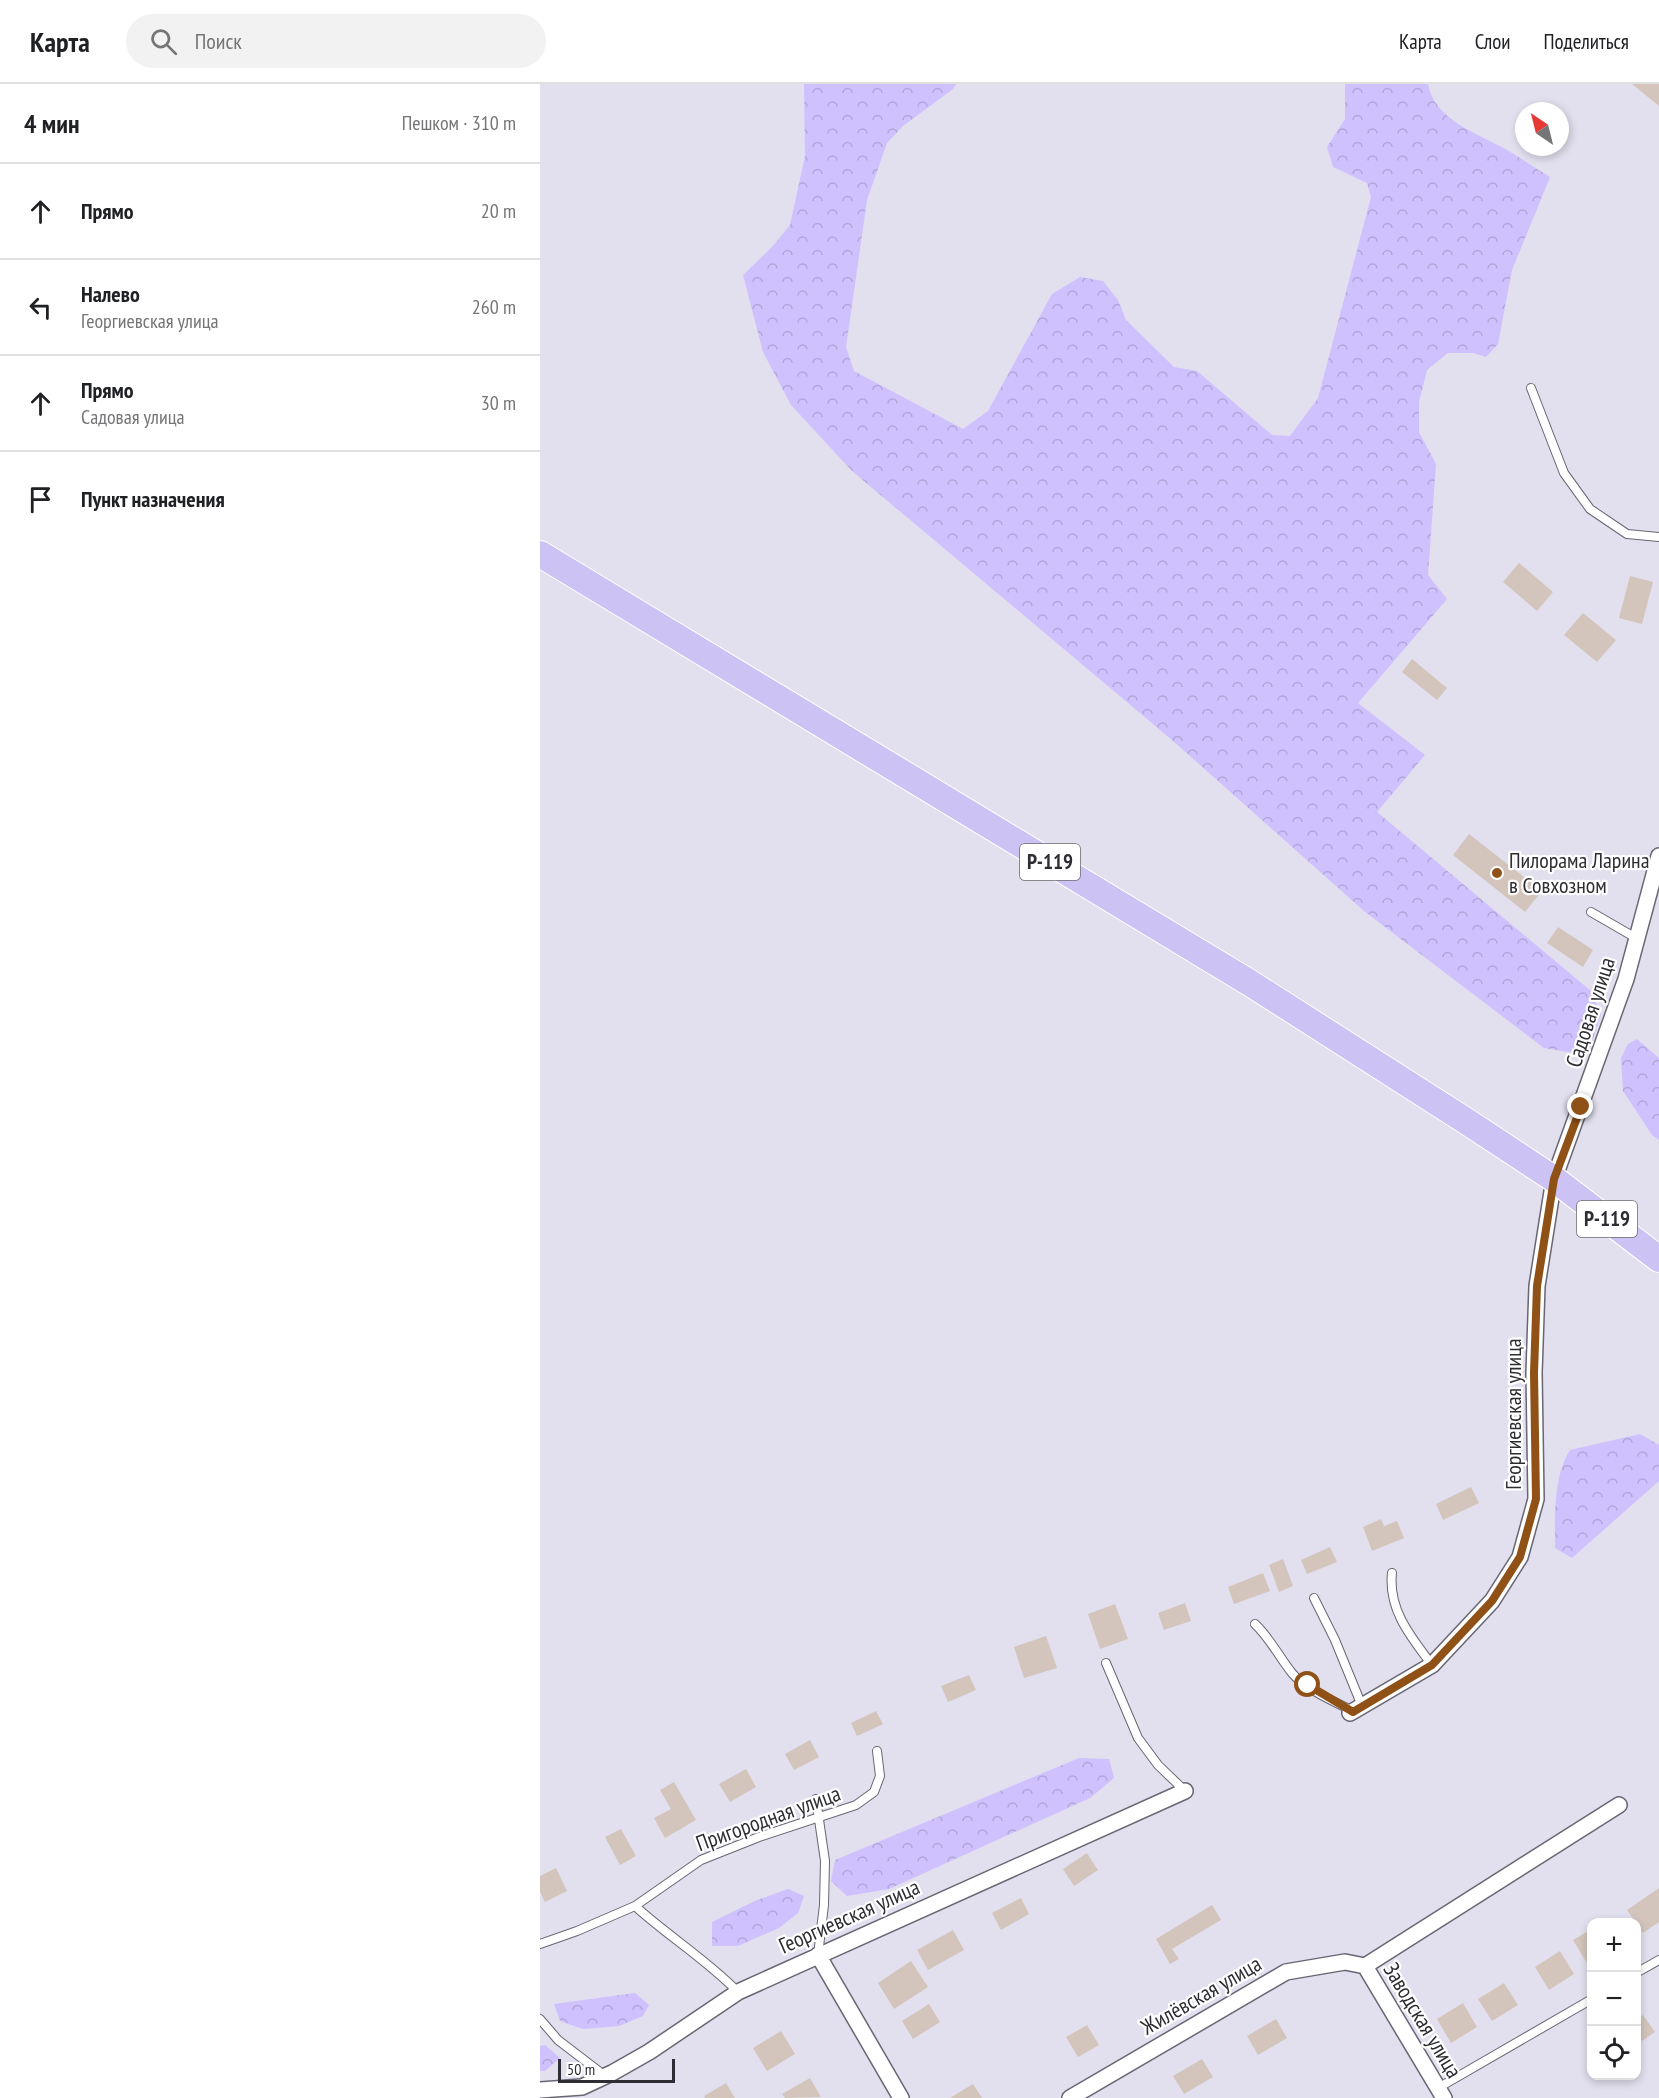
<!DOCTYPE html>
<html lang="ru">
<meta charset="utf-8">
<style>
body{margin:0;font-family:"PT Sans Narrow",sans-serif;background:#f2f2f2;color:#202124}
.controls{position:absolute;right:18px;bottom:18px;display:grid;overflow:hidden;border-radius:12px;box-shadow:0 3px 9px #0003}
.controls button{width:54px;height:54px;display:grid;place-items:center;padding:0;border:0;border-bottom:2px solid #e0e0e0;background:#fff;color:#202124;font:30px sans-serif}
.compass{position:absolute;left:975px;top:18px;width:54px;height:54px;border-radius:50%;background:#fff;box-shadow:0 3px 9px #0003;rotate:325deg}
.scale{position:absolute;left:18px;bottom:15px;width:117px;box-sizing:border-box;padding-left:6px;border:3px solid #2e2d33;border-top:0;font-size:16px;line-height:21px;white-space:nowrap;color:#2e2d33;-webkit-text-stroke:4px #fff;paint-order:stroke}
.stop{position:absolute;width:18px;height:18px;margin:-14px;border:4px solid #905117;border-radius:50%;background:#fff}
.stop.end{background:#905117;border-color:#fff;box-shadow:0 2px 6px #0008}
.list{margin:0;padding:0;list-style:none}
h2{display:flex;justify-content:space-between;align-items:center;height:78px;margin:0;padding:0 24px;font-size:26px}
h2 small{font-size:20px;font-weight:400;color:#757577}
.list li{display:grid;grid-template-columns:39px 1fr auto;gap:18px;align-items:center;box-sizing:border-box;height:96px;padding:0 24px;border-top:2px solid #e0e0e0}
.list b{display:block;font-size:22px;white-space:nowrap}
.list p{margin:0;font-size:20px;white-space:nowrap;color:#757577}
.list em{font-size:20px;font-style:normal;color:#757577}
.icon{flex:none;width:33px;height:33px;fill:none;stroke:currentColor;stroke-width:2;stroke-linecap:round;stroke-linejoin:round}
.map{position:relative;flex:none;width:1119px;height:2014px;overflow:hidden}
header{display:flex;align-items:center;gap:36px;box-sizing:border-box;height:84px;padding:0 30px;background:#fff;border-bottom:2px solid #e0e0e0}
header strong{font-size:28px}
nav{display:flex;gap:33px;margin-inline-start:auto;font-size:21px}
.search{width:420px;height:54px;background:#f2f2f2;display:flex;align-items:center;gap:15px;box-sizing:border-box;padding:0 21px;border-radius:33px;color:#757577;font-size:22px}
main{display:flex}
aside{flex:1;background:#fff}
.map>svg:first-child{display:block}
.forest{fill:url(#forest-crowns)}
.building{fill:#d3c5bc}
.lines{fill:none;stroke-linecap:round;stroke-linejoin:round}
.service-casing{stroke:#686672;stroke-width:10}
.minor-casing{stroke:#686672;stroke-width:18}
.trunk-casing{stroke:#fff;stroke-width:28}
.service{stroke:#fff;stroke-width:8}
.minor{stroke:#fff;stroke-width:15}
.trunk{stroke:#ccc2f3;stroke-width:26}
.route{stroke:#905117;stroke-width:8}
.poi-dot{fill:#905117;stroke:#fff;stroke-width:2}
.labels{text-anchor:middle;stroke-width:4.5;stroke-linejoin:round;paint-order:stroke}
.shield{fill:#fff;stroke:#6d6c70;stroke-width:1.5}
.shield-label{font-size:21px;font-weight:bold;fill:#2e2d33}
.poi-label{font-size:22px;fill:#2e2d33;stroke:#fff;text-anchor:start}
.street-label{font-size:22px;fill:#2e2d33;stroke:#fff}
</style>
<header>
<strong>Карта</strong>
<div class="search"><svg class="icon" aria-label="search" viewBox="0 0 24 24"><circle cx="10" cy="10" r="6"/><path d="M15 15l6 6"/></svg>Поиск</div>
<nav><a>Карта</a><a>Слои</a><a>Поделиться</a></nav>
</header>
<main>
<aside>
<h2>4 мин<small>Пешком · 310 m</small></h2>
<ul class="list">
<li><svg class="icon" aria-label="ahead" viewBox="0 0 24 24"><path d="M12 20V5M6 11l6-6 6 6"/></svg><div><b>Прямо</b></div><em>20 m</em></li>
<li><svg class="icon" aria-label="left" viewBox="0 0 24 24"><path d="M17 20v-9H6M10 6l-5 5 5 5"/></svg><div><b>Налево</b><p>Георгиевская улица</p></div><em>260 m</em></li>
<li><svg class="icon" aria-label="ahead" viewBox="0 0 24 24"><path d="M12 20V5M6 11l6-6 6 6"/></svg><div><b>Прямо</b><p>Садовая улица</p></div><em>30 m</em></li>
<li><svg class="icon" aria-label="arrive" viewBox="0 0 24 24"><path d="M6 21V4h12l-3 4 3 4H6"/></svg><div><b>Пункт назначения</b></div></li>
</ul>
</aside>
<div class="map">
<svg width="1119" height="2014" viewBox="0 0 1119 2014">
<defs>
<pattern id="forest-crowns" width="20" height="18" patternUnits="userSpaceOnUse" patternTransform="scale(1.5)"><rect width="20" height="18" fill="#cec1fe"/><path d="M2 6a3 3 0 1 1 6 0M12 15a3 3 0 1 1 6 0" fill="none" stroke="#b1a6da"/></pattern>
</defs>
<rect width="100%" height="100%" fill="#e2dfee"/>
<path class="forest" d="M264 0H416L413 5 363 42 347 59 327 116 306 263 314 287 423 345 448 327 512 210 540 193 563 197 578 216 586 236 634 283 657 287 732 351 750 352 778 314 831 113 827 99 793 83 787 63 805 35V0H888C894 36 939 50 967 66 981 74 995 84 1010 93L972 186 958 260 946 273 933 269H908L887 286 879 318V348L896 380 888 491 907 515 818 619 885 671 837 728 1051 907 1061 931 1053 955 1034 969 1004 964 824 827 632 656 312 387 251 321 223 268 203 191 232 163 250 141 265 72Z
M1097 955 1119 974V1056L1112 1051 1083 1007 1081 974 1088 960Z
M1100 1350 1119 1361V1397L1032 1474 1015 1464C1015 1434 1013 1393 1030 1366Z
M539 1674 569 1675 574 1694 550 1714 349 1805 307 1812 291 1797 295 1776Z
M248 1805 264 1812 258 1829 239 1844 198 1862H172V1838L217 1816Z
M95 1909 109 1921 103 1932 79 1942 43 1945 20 1937 14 1920Z
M5 1961 20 1974 5 1987H0V1962Z"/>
<path class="building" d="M1092 0H1119V22Z
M979 479 1013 508 997 527 963 498Z
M1090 492 1113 498 1102 540 1079 534Z
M1043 529 1076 556 1057 578 1024 551Z
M872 575 907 604 897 616 862 588Z
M929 750 1002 807 985 828 913 771Z
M1018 843 1053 866 1043 883 1007 859Z
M931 1403 939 1419 903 1436 896 1420Z
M841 1435 844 1442 857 1437 864 1454 832 1467 823 1443Z
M790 1463 797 1478 767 1490 761 1476Z
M743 1475 753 1502 739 1508 729 1481Z
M723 1489 730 1507 694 1520 688 1503Z
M645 1519 651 1537 624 1546 618 1529Z
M575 1520 588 1555 560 1565 548 1530Z
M506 1552 517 1584 484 1594 474 1563Z
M429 1591 436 1606 408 1618 401 1602Z
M336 1627 343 1640 317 1652 311 1639Z
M270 1656 279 1673 254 1686 245 1670Z
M206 1685 216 1703 190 1718 179 1700Z
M134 1698 156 1736 125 1754 114 1734 131 1725 120 1706Z
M81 1745 96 1772 80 1781 65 1753Z
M547 1769 558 1786 534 1802 523 1785Z
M16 1784 27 1807 5 1818 0 1808V1792Z
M1119 1804V1838L1103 1849 1087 1826Z
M481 1814 489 1830 461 1846 452 1829Z
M672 1821 681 1836 632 1865 639 1875 630 1880 616 1855Z
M1052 1845V1879L1048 1881 1033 1856Z
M413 1846 424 1866 388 1886 377 1866Z
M1020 1867 1034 1890 1009 1906 995 1883Z
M371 1877 388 1903 354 1925 338 1899Z
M964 1899 978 1921 952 1937 938 1915Z
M923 1919 937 1943 911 1959 897 1935Z
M389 1920 400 1938 373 1955 362 1937Z
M1103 1931 1115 1948 1099 1959 1096 1955V1935Z
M736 1935 747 1954 718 1971 707 1952Z
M547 1941 559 1961 538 1973 526 1953Z
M241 1947 255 1970 227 1987 213 1964Z
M662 1975 673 1993 644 2010 633 1992Z
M270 1994 281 2013 245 2014 242 2010Z
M186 1999 195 2014H165L164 2012Z
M433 2000 442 2014H410Z"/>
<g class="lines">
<defs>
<path id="service" d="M991 304 1024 389 1050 425 1087 450 1119 453
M1051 828 1096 854
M852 1489C848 1526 871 1553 892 1581
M774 1514 795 1556 822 1622
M715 1540C730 1554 739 1573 752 1589 765 1605 795 1618 813 1627
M566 1579 598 1654 618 1681 645 1707
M276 1715 285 1777 284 1821 278 1871
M95 1822C128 1852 167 1876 198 1908
M0 1860 37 1847 95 1822 161 1776 219 1753 316 1721 334 1708 340 1692 337 1667
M1096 1889 1119 1876
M0 1935 18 1956 65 1992
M898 2004 1052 1915"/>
<path id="minor" d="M810 1629 892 1581 952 1517 980 1473 996 1415 994 1289 997 1202 1014 1095 1086 895 1119 772
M278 1871 361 2014
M825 1882 1079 1721
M825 1882 904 2014
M0 2006 42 2003 72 1989 109 1968 198 1908 645 1707
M530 2014 746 1888 805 1878 825 1882"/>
<path id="trunk" d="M0 470 710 899 926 1037 1014 1095 1119 1175"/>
</defs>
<use href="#service" class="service-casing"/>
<use href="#minor" class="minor-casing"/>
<use href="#trunk" class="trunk-casing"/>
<use href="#service" class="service"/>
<use href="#minor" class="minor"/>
<use href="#trunk" class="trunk"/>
</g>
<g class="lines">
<path class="route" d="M768 1601 813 1628 892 1581 952 1517 980 1473 996 1415 994 1289 997 1202 1014 1095 1041 1023"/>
</g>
<circle class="poi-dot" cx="957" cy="789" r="6"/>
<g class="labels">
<g class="shield">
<rect x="480" y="760" width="60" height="36" rx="4.5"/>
<rect x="1037" y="1117" width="60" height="36" rx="4.5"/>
</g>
<g class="shield-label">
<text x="510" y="785">Р-119</text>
<text x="1067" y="1142">Р-119</text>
</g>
<g class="poi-label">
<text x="969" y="784">Пилорама Ларина<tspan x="969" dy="25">в Совхозном</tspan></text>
</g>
<g class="street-label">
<text transform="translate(1050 928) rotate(-72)" y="8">Садовая улица</text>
<text transform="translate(973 1330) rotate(-90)" y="8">Георгиевская улица</text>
<text transform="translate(228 1734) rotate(-20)" y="8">Пригородная улица</text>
<text transform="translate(309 1832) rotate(-24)" y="8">Георгиевская улица</text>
<text transform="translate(661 1911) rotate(-30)" y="8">Жилёвская улица</text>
<text transform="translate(883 1936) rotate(59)" y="8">Заводская улица</text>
</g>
</g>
</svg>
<div class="controls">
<button>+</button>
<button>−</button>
<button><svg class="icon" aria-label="locate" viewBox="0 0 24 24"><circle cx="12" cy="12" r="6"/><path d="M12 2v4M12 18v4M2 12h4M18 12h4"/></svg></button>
</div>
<svg class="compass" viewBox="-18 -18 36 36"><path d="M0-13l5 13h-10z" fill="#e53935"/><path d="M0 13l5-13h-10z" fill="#757577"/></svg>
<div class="scale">50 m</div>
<div class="stop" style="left:768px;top:1601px"></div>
<div class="stop end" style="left:1041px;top:1023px"></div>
</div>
</main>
